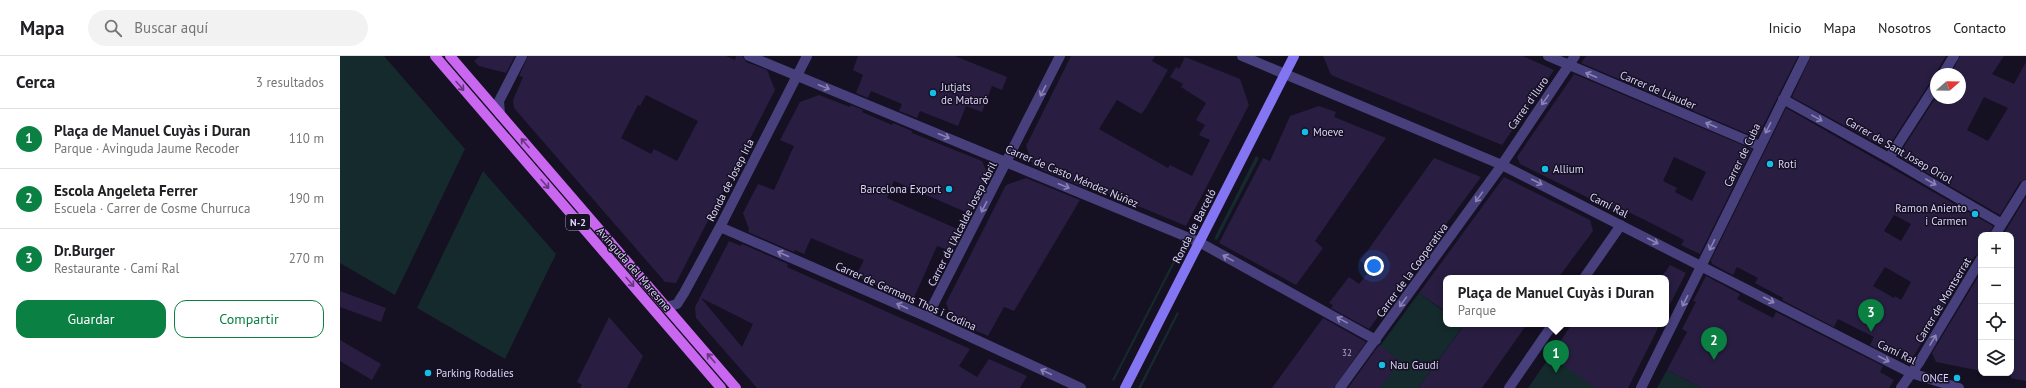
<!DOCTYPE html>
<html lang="es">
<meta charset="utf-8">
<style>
body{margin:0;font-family:"PT Sans",sans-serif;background:#f2f2f2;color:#202124}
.controls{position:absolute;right:12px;bottom:12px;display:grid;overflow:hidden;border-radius:8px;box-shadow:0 2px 6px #0003}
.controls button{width:36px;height:36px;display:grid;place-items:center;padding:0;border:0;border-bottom:1px solid #e0e0e0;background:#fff;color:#202124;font:20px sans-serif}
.compass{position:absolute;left:1590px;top:12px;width:36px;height:36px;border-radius:50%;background:#fff;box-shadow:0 2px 6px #0003;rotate:70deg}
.you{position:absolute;left:1034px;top:210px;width:14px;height:14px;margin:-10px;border:3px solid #fff;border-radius:50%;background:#1a73e8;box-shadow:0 0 0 6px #1a73e833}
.badge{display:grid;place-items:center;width:26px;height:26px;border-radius:50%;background:#0b8043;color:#fff;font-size:13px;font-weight:700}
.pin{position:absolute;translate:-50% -33px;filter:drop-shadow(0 1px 2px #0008)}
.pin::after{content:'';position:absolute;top:21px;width:14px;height:12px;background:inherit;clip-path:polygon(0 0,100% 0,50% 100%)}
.popup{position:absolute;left:1103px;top:219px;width:226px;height:52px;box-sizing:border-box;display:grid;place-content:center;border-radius:8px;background:#fff;filter:drop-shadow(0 1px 3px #0005);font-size:13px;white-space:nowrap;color:#757577}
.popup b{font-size:15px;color:#202124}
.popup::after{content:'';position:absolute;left:50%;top:100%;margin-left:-8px;border:8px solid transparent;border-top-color:#fff}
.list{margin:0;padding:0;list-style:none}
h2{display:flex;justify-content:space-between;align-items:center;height:52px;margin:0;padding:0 16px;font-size:17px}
h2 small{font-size:13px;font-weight:400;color:#757577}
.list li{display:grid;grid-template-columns:26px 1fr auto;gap:12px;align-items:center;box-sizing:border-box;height:60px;padding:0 16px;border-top:1px solid #e0e0e0}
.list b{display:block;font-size:15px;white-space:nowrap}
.list p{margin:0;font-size:13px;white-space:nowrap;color:#757577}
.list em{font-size:13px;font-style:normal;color:#757577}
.actions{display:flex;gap:8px;padding:12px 16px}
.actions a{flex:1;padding:9px 0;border:1px solid #0b8043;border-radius:12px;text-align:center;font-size:14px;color:#0b8043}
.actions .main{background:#0b8043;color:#fff}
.icon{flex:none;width:22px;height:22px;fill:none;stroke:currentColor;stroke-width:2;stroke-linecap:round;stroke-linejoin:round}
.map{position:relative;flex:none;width:1686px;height:332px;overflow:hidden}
header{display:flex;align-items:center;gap:24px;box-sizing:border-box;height:56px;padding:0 20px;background:#fff;border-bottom:1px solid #e0e0e0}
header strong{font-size:19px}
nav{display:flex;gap:22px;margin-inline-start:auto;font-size:14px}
.search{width:280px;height:36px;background:#f2f2f2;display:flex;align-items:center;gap:10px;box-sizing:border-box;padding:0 14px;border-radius:22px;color:#757577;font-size:15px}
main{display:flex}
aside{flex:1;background:#fff}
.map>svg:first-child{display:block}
.green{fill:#142a2c}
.building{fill:#291e42;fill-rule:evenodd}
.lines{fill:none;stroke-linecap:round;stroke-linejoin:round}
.street{stroke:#48407d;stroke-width:10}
.secondary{stroke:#8475f2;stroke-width:10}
.primary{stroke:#ca67f1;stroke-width:10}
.oneway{stroke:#8b83b6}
.oneway2{stroke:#66377f}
.poi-dot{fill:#16bee7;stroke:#151022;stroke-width:1.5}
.labels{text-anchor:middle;stroke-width:3;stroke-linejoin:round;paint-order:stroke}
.number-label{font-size:9px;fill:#b0a7cd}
.shield{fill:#151022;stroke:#a19aba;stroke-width:1}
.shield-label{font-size:10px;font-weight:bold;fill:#ddd5fb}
.poi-label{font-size:11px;fill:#ddd5fb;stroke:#151022;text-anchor:start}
.street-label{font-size:11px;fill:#ddd5fb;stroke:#151022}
</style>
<header>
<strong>Mapa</strong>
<div class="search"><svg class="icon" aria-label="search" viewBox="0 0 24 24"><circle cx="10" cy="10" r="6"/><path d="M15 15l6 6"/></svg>Buscar aquí</div>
<nav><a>Inicio</a><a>Mapa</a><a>Nosotros</a><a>Contacto</a></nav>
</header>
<main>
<aside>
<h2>Cerca<small>3 resultados</small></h2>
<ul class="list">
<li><span class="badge">1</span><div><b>Plaça de Manuel Cuyàs i Duran</b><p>Parque · Avinguda Jaume Recoder</p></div><em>110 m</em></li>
<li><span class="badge">2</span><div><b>Escola Angeleta Ferrer</b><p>Escuela · Carrer de Cosme Churruca</p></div><em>190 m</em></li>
<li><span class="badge">3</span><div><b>Dr.Burger</b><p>Restaurante · Camí Ral</p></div><em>270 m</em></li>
</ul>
<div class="actions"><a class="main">Guardar</a><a>Compartir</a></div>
</aside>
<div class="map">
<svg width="1686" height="332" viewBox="0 0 1686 332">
<rect width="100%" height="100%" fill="#151022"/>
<path class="green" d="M0 0H44L125 93 55 239 0 207Z
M916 100 919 102 877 184 874 183Z
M143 115 216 198 165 303 77 252Z
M843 186 844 189 774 325 772 324Z
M1079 237 1106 257V268H1121L1123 270 1078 332H1009Z
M837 256 839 257 801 332H798Z
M1210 300 1259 332H1188Z
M1327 314 1362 332H1317Z"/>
<path class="building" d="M140 0H175L166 17 139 10 134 5Z
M188 0H386L395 4 396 0H403L406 6 427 14 435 34 336 227 325 226 174 52 173 44 183 21 179 20ZM306 39 358 65 337 105 314 93 311 98 281 82 298 49 300 50Z
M518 0H615L667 21 662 34 652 30 642 56 626 50 618 70 580 55 577 62 559 55 562 48 531 35 528 42 516 37 523 19 513 14Z
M731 0H815L812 5 828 14 806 52 801 58 777 44 759 73 828 112 830 109 852 120 870 84 859 79 865 69 856 64 866 47 841 31 843 28 830 21 836 11 839 13 845 1 900 23 909 49 846 170 748 129 747 133 693 110 686 90Z
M983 0H1183L1214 14 1162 89 991 19Z
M1246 0H1458L1417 82 1241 7Z
M1471 0H1606L1597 15 1596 23 1591 25 1547 93 1452 41Z
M1620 0H1664L1652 18 1674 28 1686 6V123L1680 126 1660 159 1558 100 1596 41 1620 42V18H1611ZM1644 41 1668 52 1648 85 1627 74Z
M1234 18 1412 93 1360 198 1341 189 1344 184 1307 165 1276 150 1271 153 1180 108 1177 101ZM1334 101 1366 116 1352 145 1335 136 1337 132 1323 125Z
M479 39 510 51 511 49 523 54 522 56 552 69 553 67 572 75V77L642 105 649 121 630 158 554 125 547 142 622 175 611 195 597 190 572 246 516 220 524 204 497 193 471 182 464 198 455 194 454 196 408 176 409 173 403 157 418 128 434 134 454 90 440 84 460 46Z
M979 50 996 56 994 61 1046 82 975 185 983 192 956 229 879 187 923 102 930 105 950 60Z
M1446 52 1653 170 1649 179H1641V197L1635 200 1573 301 1560 294 1558 300 1549 295 1548 298 1530 289 1534 281 1498 263 1494 271 1442 244 1443 242 1415 227 1418 222 1397 211 1393 219 1372 208 1371 204ZM1554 159 1571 168 1561 185 1544 175ZM1545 211 1571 226 1561 244 1555 240 1554 242 1533 230Z
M1094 102 1141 121 1029 273 991 252 993 249 989 247 1009 221 1019 228 1031 213 1020 205Z
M1164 121 1250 164 1253 175 1218 222H1106V256L1079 237Z
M686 122 740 144 674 255 664 251 648 280 612 264 606 247 666 129Z
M1686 141V325L1671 322V179H1663Z
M389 185 401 190 402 188 448 208 447 211 630 293 619 310 637 321 649 303 687 320 680 332H417L356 262 355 251ZM361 242 413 268 402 291Z
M1330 209 1346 217 1326 256V222H1321Z
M1641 216V315L1596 306 1592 297Z
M1366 220 1400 238 1397 243 1433 262 1436 256 1543 310 1540 316 1554 324 1549 332H1362L1327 314 1347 276 1342 273 1356 246 1353 245Z
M0 235 46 252 41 266 0 251Z
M269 261 303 300 287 332H240L242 329 237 326Z
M983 262 1026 286 994 332H932Z
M1125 268H1187L1142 332H1078Z
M1232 268H1320L1288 332H1256L1210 300Z
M0 284 41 308 32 324 0 305Z
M1039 289 1060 305 1055 312 1040 332H1008Z"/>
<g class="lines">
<path class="street" d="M409 0 859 186 1036 284
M902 0 1162 109 1571 317 1619 332
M1208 0 1420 90
M1603 18 1614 0
M1443 43 1549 102 1662 168
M160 58 159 45 182 0
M1549 102 1596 29
M380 171 587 261 741 332
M1655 179 1686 129
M1244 222 1281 169
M327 251 337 248 344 237 380 171 467 0
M587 261 720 0
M1000 332 1159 113 1235 0
M1169 332 1213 268
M1301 332 1465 0
M1561 332 1580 305 1641 203"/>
<path class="secondary" d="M785 332 954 0"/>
<path class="primary" d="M95 0 381 332
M110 0 396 332"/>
</g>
<defs><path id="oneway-shaft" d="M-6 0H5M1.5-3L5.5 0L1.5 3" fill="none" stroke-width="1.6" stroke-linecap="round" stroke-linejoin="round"/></defs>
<g class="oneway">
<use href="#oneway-shaft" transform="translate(1251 19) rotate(-157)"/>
<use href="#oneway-shaft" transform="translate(484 31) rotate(22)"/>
<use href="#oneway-shaft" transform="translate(703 35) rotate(117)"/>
<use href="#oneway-shaft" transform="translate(1205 44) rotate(125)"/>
<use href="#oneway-shaft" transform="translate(1477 62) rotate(29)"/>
<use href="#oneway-shaft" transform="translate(1371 69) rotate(-157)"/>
<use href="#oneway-shaft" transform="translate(1428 72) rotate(117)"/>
<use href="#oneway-shaft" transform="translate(604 80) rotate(22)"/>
<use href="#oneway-shaft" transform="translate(1197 126) rotate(27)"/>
<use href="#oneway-shaft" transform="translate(1591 126) rotate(30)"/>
<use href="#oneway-shaft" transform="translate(724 130) rotate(22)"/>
<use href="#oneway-shaft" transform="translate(1139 141) rotate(126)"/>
<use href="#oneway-shaft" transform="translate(644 151) rotate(117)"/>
<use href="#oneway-shaft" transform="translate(1313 185) rotate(27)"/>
<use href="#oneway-shaft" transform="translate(1372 189) rotate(116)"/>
<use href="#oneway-shaft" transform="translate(443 198) rotate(-156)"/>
<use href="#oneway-shaft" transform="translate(888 202) rotate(-151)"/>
<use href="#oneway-shaft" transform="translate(1429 244) rotate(27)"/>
<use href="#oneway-shaft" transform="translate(1345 245) rotate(117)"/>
<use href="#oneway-shaft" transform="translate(1063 246) rotate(126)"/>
<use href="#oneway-shaft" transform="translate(562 250) rotate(-156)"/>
<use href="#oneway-shaft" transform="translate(1002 264) rotate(-151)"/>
<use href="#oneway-shaft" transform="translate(1593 284) rotate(-59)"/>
<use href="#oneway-shaft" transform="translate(1544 303) rotate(27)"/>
<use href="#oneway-shaft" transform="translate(706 316) rotate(-155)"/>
</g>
<g class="oneway2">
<use href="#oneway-shaft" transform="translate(120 30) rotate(49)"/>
<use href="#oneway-shaft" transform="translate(185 87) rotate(-131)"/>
<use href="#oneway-shaft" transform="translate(205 128) rotate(49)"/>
<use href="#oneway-shaft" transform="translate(290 226) rotate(49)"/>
<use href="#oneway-shaft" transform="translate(371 302) rotate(-131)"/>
</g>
<g class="poi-dot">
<circle cx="593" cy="37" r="4"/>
<circle cx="965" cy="76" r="4"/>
<circle cx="1430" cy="108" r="4"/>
<circle cx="1205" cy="113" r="4"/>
<circle cx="609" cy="133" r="4"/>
<circle cx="1635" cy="158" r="4"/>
<circle cx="1042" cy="309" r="4"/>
<circle cx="88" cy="317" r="4"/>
<circle cx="1617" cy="322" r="4"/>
</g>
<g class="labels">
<g class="number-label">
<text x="1007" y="300">32</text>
</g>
<rect class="shield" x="226" y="158" width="24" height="16" rx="3"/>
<g class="shield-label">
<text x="238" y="170">N-2</text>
</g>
<g class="poi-label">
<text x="601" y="35">Jutjats<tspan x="601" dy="13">de Mataró</tspan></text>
<text x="973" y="80">Moeve</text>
<text x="1438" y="112">Roti</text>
<text x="1213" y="117">Allium</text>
<text x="601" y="137" text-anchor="end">Barcelona Export</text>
<text x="1627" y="156" text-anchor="end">Ramon Aniento<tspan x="1627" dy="13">i Carmen</tspan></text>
<text x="1050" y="313">Nau Gaudí</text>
<text x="96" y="321">Parking Rodalies</text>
<text x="1609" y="326" text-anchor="end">ONCE</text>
</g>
<g class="street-label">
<text transform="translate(1318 34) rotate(23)" y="4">Carrer de Llauder</text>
<text transform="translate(1188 47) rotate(-55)" y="4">Carrer d'Iluro</text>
<text transform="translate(1559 94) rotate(30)" y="4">Carrer de Sant Josep Oriol</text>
<text transform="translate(1402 99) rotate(-64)" y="4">Carrer de Cuba</text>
<text transform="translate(732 120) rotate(23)" y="4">Carrer de Casto Méndez Núñez</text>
<text transform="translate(390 124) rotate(-63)" y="4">Ronda de Josep Irla</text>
<text transform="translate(1269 149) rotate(27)" y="4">Camí Ral</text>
<text transform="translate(622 168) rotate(-63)" y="4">Carrer de l'Alcalde Josep Abril</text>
<text transform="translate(854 170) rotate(-63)" y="4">Ronda de Barceló</text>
<text transform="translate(294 213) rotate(49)" y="4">Avinguda del Maresme</text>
<text transform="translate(1072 214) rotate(-54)" y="4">Carrer de la Cooperativa</text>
<text transform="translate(566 240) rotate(24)" y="4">Carrer de Germans Thos i Codina</text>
<text transform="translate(1603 244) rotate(-59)" y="4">Carrer de Montserrat</text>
<text transform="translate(1557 296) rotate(26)" y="4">Camí Ral</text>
</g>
</g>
</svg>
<div class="controls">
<button>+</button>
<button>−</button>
<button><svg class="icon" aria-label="locate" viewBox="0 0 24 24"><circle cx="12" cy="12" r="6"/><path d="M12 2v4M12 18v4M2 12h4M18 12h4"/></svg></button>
<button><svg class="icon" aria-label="layers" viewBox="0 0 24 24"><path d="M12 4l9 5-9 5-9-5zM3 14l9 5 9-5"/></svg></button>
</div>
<svg class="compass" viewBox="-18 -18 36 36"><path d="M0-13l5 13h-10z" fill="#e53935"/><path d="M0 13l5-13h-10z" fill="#757577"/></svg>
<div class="you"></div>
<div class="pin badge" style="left:1216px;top:317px">1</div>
<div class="popup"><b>Plaça de Manuel Cuyàs i Duran</b>Parque</div>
<div class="pin badge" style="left:1374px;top:304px">2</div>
<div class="pin badge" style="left:1531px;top:276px">3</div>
</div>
</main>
